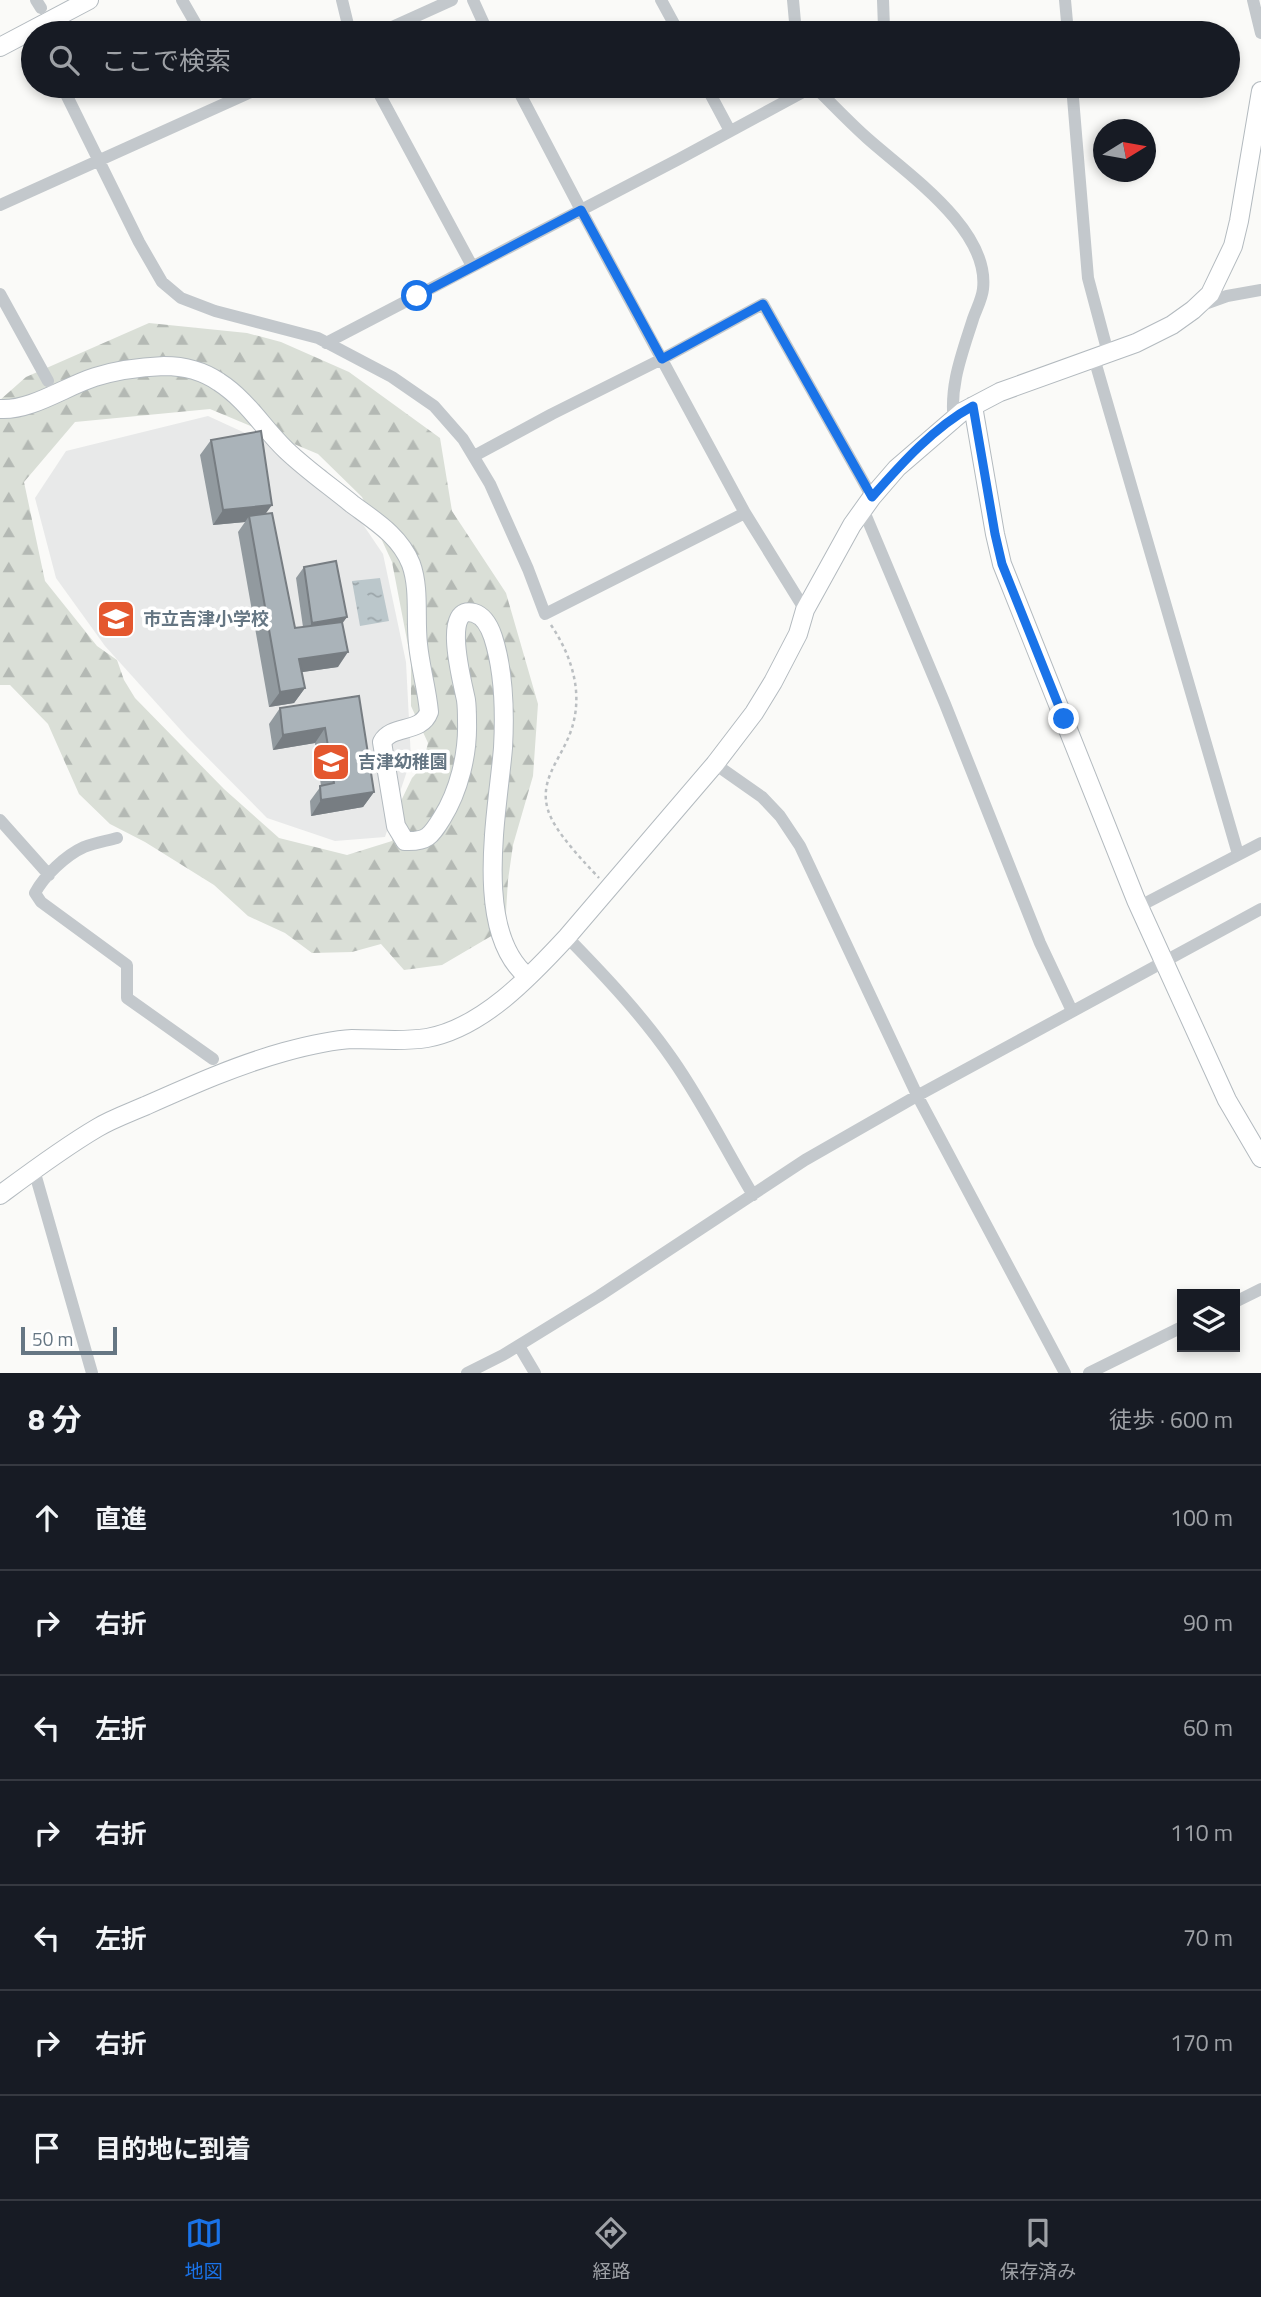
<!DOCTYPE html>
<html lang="ja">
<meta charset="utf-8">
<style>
body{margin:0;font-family:"Titillium Web","Noto Sans JP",sans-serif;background:#20242c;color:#f1f3f6}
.controls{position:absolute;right:21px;bottom:21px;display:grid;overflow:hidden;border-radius:0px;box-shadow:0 4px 10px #0003}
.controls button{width:63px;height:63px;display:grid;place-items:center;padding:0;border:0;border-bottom:2px solid #363941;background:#171b24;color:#f1f3f6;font:35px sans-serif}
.compass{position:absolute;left:1093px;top:119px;width:63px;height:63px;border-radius:50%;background:#171b24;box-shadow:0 4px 10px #0003;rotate:79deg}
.scale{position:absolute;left:21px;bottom:18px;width:96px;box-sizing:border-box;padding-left:7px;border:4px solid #657683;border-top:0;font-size:19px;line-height:24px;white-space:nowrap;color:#657683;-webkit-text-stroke:5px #fff;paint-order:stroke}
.stop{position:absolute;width:21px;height:21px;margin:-16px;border:5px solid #1a73e8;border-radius:50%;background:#fff}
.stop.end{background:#1a73e8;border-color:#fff;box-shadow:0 2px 7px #0008}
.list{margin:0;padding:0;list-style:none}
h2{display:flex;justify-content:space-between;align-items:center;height:91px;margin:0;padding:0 28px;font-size:30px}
h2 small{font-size:23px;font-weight:400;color:#9ea1a6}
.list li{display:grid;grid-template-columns:46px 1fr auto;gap:21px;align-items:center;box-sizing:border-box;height:105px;padding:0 28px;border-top:2px solid #363941}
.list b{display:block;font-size:26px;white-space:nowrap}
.list em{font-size:23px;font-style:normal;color:#9ea1a6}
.icon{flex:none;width:38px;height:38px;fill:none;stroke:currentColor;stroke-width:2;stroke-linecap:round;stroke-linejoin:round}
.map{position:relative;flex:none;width:1261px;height:1373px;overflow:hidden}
.search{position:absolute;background:#171b24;box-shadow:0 4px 10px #0003;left:21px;right:21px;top:21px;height:77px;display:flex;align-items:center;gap:18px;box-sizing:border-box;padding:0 24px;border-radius:38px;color:#9ea1a6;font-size:26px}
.sheet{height:826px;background:#171b24}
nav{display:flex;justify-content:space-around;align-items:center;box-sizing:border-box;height:98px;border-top:2px solid #363941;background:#171b24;font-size:19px;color:#9ea1a6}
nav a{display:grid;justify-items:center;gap:4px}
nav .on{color:#1a73e8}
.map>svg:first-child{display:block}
.built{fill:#e8e9e9}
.forest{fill:url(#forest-firs);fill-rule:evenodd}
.water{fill:url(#water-ripples)}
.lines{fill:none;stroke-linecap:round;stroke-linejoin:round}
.secondary-casing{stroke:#b3babf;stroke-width:20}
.path{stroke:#bbbfc2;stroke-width:2.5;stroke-dasharray:3.5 3.5;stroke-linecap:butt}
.street{stroke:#c3c8cc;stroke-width:12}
.secondary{stroke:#fff;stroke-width:18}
.wall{fill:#929a9f}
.shaded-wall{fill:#777d82}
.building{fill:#aab3b9;stroke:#777d82;stroke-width:2}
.route{stroke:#1a73e8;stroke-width:9}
.labels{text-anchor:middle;stroke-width:7;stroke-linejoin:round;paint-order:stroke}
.poi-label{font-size:18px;font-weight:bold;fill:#657683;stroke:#fff;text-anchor:start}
</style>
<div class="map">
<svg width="1261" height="1373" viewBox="0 0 1261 1373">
<defs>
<pattern id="forest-firs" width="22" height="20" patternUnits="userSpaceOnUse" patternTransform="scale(1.75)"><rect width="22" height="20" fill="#dadfd7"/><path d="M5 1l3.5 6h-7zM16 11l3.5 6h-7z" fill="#b4b9b4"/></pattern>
<pattern id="water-ripples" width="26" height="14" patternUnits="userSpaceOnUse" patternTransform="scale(1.75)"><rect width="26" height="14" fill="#bbc7cb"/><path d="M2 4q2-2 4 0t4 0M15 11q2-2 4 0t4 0" fill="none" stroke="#9ca6aa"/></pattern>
</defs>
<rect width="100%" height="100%" fill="#fafaf8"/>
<path class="built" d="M208 416 326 470 383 554 406 662 411 759 385 837 335 841 267 818 187 737 105 646 56 578 35 498 66 451Z"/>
<path class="forest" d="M149 323 247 333 281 342 349 372 440 438 452 511 506 593 538 704 533 776 513 845 508 880 505 928 442 965 404 970 381 944 352 952 312 953 285 933 248 916 214 885 145 842 110 824 79 794 48 724 10 685H0V400L26 377ZM210 409 318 454 362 497 392 562 411 661V706L428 743 422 767 412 778 401 801 392 841 347 855 279 838 224 789 135 698 124 680 117 660 97 646 45 581 24 482 75 422Z"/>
<path class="water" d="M380 578 389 621 360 626 352 581Z"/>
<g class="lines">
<defs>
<path id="secondary" d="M0 47 89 0
M973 406 995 534 1002 564 1136 900 1227 1100 1261 1158
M0 409C31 411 66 386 95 377 117 370 142 367 164 366 183 366 203 371 219 382 247 400 263 428 286 450 307 470 330 486 352 504 375 521 400 536 411 564 420 589 415 618 418 644 420 666 427 689 429 712 421 734 392 724 382 742L396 826 405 841C427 842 431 836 442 818 459 791 468 754 467 722 467 715 467 707 466 700 464 688 440 603 474 613 484 616 490 628 493 637 504 671 505 712 503 748 498 810 472 932 528 977
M0 1195C31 1172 63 1148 97 1128 112 1119 129 1113 145 1106 190 1086 237 1065 284 1052 306 1046 329 1040 352 1039 377 1039 402 1042 427 1038 482 1028 530 977 567 937L715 764 754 713 773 682 798 634 805 610 852 525 872 497 897 468 962 412 1000 392 1136 343 1172 325 1193 310 1210 294 1233 246 1239 221 1261 91"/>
</defs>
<use href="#secondary" class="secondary-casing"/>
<path class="path" d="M551 625C573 658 585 697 569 736 559 761 539 781 548 810 554 831 584 862 599 878"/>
<path class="street" d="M36 0 41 8
M182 0 201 33
M342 0 350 33
M473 0 488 33
M661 0 679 33
M793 0 796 33
M1065 0 1068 33
M1253 0 1261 33
M379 33 452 0
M866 33 884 28 883 0
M62 86 139 242 162 282 181 298 215 311 318 338 392 377 434 406 463 439 490 484 528 569 545 614 745 513
M375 86 472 266
M516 86 581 210 745 513 805 610
M706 86 730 131
M814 86C831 103 849 122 867 138 906 173 990 229 983 289 982 299 976 310 973 319 962 354 949 386 954 423
M1072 86 1088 278 1108 353
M0 205 264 86
M0 294 48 381
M1202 305 1227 296 1261 290
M326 343 679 159 814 86
M1094 358 1238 854
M474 456 552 414 662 359 763 304 872 497
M863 509 945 704 1040 943 1072 1011
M715 764 762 797 780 816 800 846 917 1095 1065 1373
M0 820 49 875
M117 838C106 841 94 843 84 847 66 855 44 876 35 893L41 902 127 965V998L213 1059
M1140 906 1261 843
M567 937C605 976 642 1015 673 1060 703 1103 726 1150 753 1195
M34 1170 92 1373
M1235 1302 1261 1289
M519 1346 535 1373
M467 1373 503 1355 599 1296 805 1160 915 1097 1261 909
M1089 1373 1182 1327"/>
<use href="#secondary" class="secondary"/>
</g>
<path class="wall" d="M211 440 265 514 295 628 303 627 296 578 304 567 347 617 342 623 338 667 302 672 305 688 294 703 269 707 238 532 245 522 213 525 200 455Z
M359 696 374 792 363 807 311 816 310 801 321 786 315 743 273 750 269 724 280 708Z"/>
<path class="shaded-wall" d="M272 505 261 520 249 516 245 522 213 525 223 510Z
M347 617 339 628 304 634 312 623Z
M348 652 338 667 289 674 299 659Z
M305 688 294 703 269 707 280 692Z
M325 728 315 743 273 750 283 735Z
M374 792 363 807 311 816 321 800Z"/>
<path class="building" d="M261 431 272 505 223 510 211 440Z
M272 513 295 628 342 622 348 652 299 659 305 688 280 692 249 516Z
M336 561 347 617 312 623 304 567Z
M359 696 374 792 321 800 320 786 334 783 325 728 283 735 280 708Z"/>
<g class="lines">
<path class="route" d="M417 296 581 210 662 359 763 304 872 497C901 464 934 427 973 406L995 534 1002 564 1064 719"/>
</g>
<defs>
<symbol id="school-square" viewBox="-11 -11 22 22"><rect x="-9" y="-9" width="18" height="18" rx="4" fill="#e4572e" stroke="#fff"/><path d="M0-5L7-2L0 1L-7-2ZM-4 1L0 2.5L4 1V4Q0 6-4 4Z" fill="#fff"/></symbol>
</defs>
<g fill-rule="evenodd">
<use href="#school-square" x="94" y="597" width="44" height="44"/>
<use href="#school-square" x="309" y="740" width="44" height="44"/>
</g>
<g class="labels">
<g class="poi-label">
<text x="143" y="625">市立吉津小学校</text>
<text x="358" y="768">吉津幼稚園</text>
</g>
</g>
</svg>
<div class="controls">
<button><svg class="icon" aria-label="layers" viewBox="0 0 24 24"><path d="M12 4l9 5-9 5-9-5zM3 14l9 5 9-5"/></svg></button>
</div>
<svg class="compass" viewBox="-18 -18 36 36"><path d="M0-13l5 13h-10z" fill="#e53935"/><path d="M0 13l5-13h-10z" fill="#9ea1a6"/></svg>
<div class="scale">50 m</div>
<div class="stop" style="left:417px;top:296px"></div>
<div class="stop end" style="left:1064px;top:719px"></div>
<div class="search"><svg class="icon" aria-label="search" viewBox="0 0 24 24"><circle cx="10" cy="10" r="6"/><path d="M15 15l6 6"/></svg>ここで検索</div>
</div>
<section class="sheet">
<h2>8 分<small>徒歩 · 600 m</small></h2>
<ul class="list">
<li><svg class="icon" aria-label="ahead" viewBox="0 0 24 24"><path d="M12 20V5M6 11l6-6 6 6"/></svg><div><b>直進</b></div><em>100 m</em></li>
<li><svg class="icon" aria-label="right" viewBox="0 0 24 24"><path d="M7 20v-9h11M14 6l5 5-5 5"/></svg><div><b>右折</b></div><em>90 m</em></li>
<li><svg class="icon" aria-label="left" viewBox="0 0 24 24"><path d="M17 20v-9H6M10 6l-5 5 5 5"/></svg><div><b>左折</b></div><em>60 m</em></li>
<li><svg class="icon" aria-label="right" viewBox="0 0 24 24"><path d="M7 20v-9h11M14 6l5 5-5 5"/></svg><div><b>右折</b></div><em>110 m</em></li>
<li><svg class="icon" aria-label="left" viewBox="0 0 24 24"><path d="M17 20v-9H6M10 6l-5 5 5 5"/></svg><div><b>左折</b></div><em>70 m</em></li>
<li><svg class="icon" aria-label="right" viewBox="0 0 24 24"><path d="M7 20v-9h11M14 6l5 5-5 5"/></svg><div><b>右折</b></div><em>170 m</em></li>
<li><svg class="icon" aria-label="arrive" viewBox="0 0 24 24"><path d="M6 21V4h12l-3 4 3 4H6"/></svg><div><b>目的地に到着</b></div></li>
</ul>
</section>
<nav>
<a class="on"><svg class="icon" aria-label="map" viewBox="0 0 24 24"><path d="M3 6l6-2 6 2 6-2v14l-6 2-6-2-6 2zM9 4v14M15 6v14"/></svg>地図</a>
<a><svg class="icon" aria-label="directions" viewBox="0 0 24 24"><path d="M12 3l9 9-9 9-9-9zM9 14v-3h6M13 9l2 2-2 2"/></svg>経路</a>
<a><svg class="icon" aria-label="saved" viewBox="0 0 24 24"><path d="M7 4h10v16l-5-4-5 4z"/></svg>保存済み</a>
</nav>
